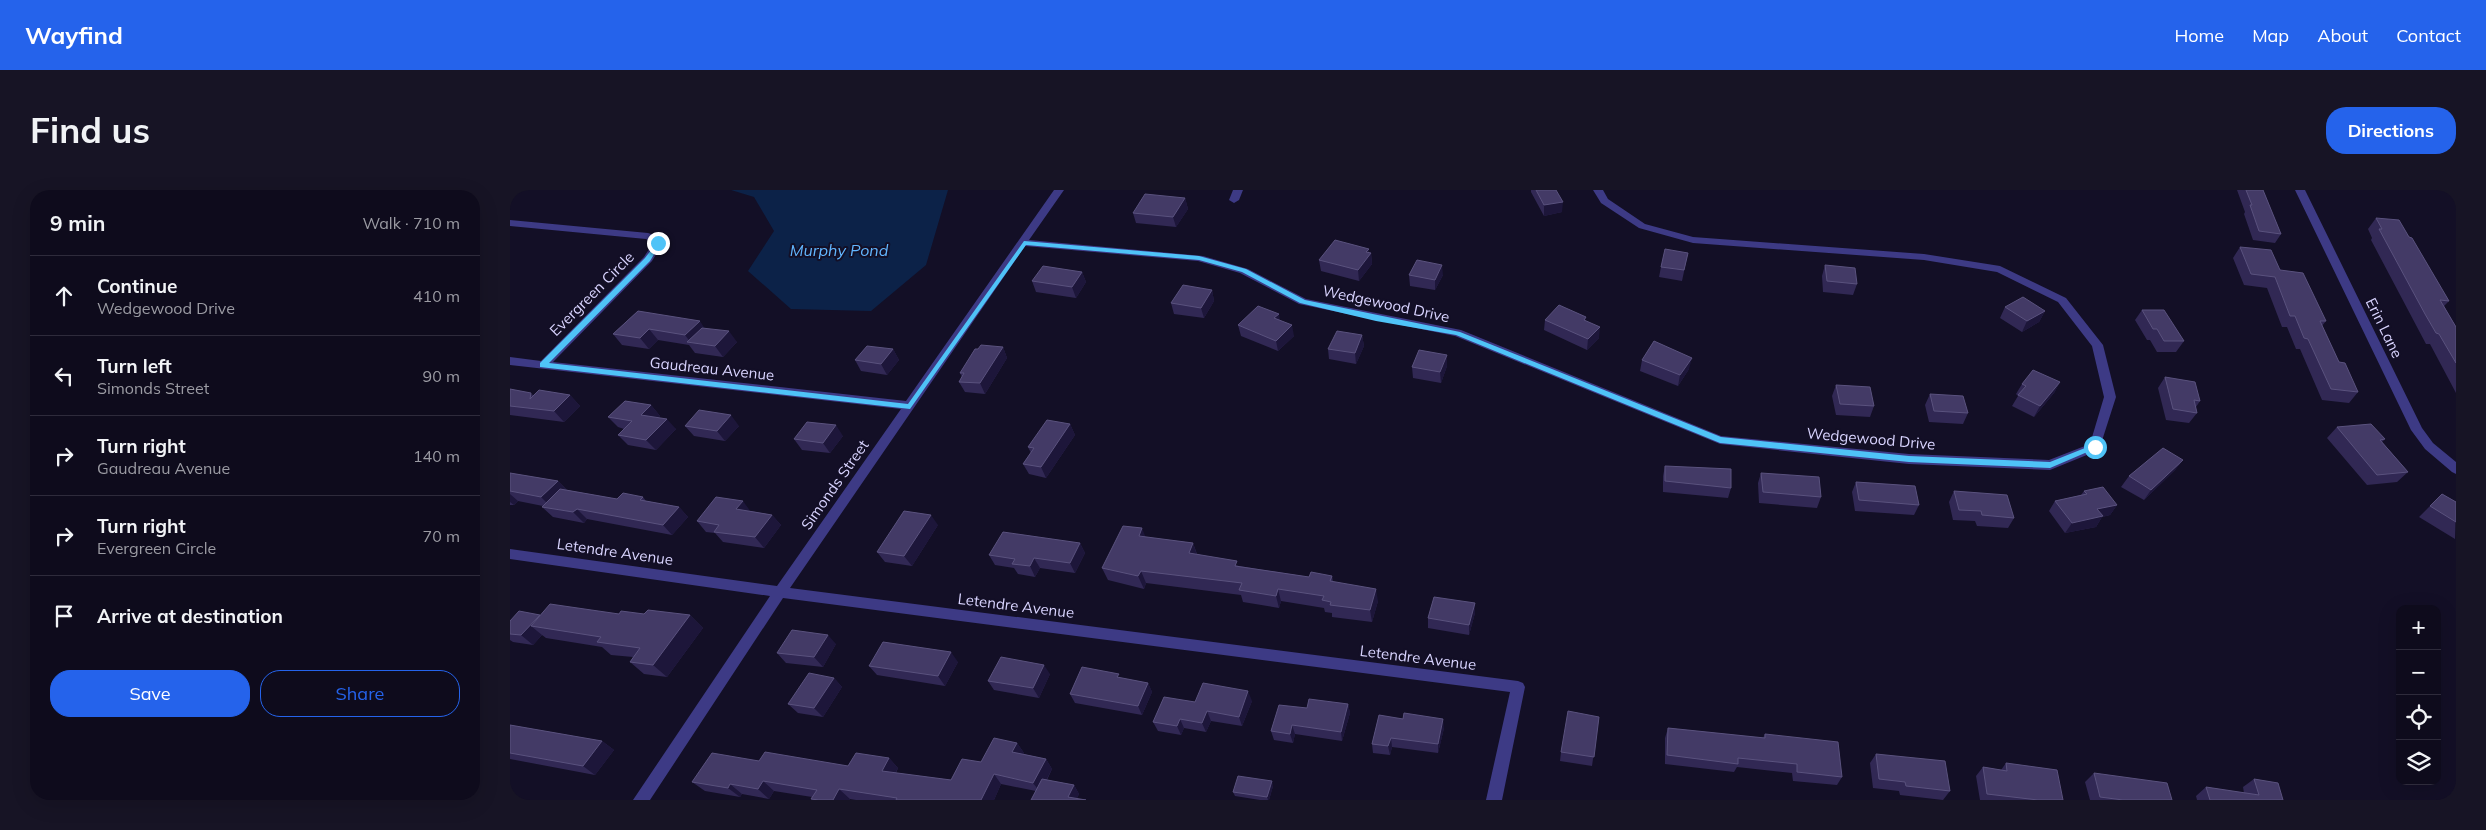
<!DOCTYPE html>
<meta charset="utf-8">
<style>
body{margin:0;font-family:Mulish,sans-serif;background:#171425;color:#f1f3f6}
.controls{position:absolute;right:15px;bottom:15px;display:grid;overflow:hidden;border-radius:10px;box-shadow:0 5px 20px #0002}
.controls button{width:45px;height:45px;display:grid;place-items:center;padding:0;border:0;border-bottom:1px solid #2e2b3b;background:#0e0b1c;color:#f1f3f6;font:25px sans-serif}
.stop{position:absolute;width:15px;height:15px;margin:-11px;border:4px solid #4fc3f7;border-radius:50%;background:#fff}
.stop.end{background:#4fc3f7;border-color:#fff;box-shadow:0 1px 5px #0008}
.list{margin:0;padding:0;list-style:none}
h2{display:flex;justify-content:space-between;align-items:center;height:65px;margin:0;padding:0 20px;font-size:21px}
h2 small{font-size:16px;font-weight:400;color:#9b9ba3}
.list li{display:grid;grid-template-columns:32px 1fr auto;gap:15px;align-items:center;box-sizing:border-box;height:80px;padding:0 20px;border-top:1px solid #2e2b3b}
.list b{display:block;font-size:19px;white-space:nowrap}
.list p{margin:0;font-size:16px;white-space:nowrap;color:#9b9ba3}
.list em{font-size:16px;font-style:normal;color:#9b9ba3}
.actions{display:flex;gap:10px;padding:15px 20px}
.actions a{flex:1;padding:11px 0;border:1px solid #2563eb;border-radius:20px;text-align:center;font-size:18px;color:#2563eb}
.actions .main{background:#2563eb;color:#fff}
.icon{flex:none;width:28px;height:28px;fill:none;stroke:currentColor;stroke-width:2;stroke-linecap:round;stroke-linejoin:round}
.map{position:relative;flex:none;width:1946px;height:610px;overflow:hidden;border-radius:20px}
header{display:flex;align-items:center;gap:30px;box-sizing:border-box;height:70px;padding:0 25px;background:#2563eb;color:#fff}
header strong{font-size:24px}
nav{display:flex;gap:28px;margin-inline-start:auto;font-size:18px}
.intro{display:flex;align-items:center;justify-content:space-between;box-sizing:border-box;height:120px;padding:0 30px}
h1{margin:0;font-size:35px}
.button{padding:12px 22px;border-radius:20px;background:#2563eb;color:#fff;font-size:18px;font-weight:700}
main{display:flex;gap:30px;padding:0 30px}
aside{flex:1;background:#0e0b1c;border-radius:20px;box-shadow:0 5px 20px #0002}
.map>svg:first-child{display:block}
.water{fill:#0c2248}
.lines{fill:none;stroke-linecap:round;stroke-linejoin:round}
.minor{fill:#3d3a85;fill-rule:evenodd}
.wall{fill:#312854}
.shaded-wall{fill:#1d163a}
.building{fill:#433a66;stroke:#5a527e}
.route{fill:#4fc3f7}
.labels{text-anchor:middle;stroke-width:4;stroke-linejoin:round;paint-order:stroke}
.street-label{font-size:15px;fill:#d9d4ff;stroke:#130f26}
.water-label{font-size:16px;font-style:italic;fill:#62b6ff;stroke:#130f26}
</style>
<header>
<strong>Wayfind</strong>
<nav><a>Home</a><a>Map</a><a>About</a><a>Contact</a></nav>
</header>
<div class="intro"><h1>Find us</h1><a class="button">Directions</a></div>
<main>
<aside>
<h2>9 min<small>Walk · 710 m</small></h2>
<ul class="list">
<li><svg class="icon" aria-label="ahead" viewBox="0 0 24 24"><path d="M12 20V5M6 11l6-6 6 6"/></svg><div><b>Continue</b><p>Wedgewood Drive</p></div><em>410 m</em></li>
<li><svg class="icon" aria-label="left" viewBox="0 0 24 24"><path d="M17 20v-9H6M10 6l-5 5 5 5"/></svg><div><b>Turn left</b><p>Simonds Street</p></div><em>90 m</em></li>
<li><svg class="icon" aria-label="right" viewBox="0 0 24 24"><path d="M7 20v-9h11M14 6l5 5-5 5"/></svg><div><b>Turn right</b><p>Gaudreau Avenue</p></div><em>140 m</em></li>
<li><svg class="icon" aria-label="right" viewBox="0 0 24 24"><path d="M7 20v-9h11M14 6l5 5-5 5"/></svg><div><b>Turn right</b><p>Evergreen Circle</p></div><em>70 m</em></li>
<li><svg class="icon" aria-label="arrive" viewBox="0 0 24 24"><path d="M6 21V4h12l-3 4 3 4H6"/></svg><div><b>Arrive at destination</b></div></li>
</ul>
<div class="actions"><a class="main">Save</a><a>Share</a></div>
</aside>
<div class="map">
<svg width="1946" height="610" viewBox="0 0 1946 610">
<rect width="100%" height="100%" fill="#130f26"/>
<path class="water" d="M221 0H438L416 75 361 121 281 119 238 81 264 41 244 7Z"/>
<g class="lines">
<path class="minor" d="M544 0H554L519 50 693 66 738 79 796 109 951 140 1211 246 1399 264 1539 270 1580 254 1594 207 1582 156 1548 112 1487 82 1414 70 1183 53 1129 38 1091 13 1083 0H1093L1098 9 1135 34 1183 47 1414 64 1490 76 1556 108 1593 155 1606 207 1589 260 1540 280 1399 274 1210 254 945 146 789 114 730 83 688 71 515 56 280 398 1008 491 1013 493 1015 497 992 610H976L1000 502 273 408 140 610H123L260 406 0 369V359L267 396 391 219 0 175V167L31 171 134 67 143 53 136 49 0 36V30L138 43 150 47 153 53 142 71 43 172 396 211Z
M723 0H733L729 10 724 13 719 10Z
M1785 0H1795L1912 238 1923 253 1946 272V284L1942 282 1915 259 1901 240Z"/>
</g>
<path class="wall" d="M1021 0H1046L1052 22 1034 26 1021 2Z
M1727 0H1753L1771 44 1765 53 1743 50 1734 24 1735 22Z
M675 8 678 19 666 37 626 33 623 23Z
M1866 28 1899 47 1939 111 1934 116 1946 137V203L1920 154H1916L1861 50 1862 48 1858 39Z
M1730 57 1770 80 1816 131 1812 136 1829 172 1848 202 1839 213 1812 210 1790 159H1786L1777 137H1772L1757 98 1734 95 1723 68Z
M859 59V63H861L862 74 849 91 811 81 809 70Z
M1178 63 1172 91 1149 87 1151 77Z
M1315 75 1347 94 1343 105 1313 102 1312 86Z
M572 82 576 92 566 108 526 102 522 91Z
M899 85H933L925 100 900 96Z
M702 100 704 111 694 128 664 124 661 113Z
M1495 117 1535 121 1529 132 1512 142 1490 128Z
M1632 120 1674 151 1666 162H1647L1640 150H1637L1625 130Z
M128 121 195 138 227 152 213 167 185 163 179 155 148 150 139 159 112 155 103 144Z
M1076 127 1075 130 1089 148 1077 160 1034 140 1035 130Z
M770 130 784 146 768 161 731 146 728 135Z
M852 145 854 156 846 174 819 169 818 159Z
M493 157 497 168 475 204 455 202 449 192 452 187 450 183 468 159Z
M383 159 389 170 377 185 351 181 345 170Z
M1132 170 1179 179 1168 196 1130 181Z
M937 176 931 193 903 188 902 177Z
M1655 187 1690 211 1686 217 1687 223 1679 233 1656 230 1648 198Z
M1550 192 1544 203 1524 227 1502 216 1508 206 1506 204 1512 194Z
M1326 195 1364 216 1360 227 1326 225 1322 206Z
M0 199 24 205H60L70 216 54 232 0 225Z
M1420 204 1458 223 1453 234 1419 232 1415 215Z
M141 215 150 226 148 228 166 239 146 260 118 255 108 245 114 239 108 237 98 227Z
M560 234 565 245 536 288 519 284 513 274 521 263 518 257Z
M175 236H229L215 251 184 246Z
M1827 237 1875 249 1872 252 1898 282 1887 292 1857 295 1817 248Z
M333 246 320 263 292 260 284 249Z
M1673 270 1665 280 1634 310 1611 297 1619 286Z
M1155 276 1221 298 1218 308 1153 302V286Z
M0 283 48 291 57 300 107 309 133 307 136 311 169 317 178 327 162 345 77 329 74 333 43 327 32 317 33 316 8 311 4 315H0Z
M1251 283 1311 307 1307 318 1249 313 1248 293Z
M1346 292 1409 315 1404 325 1345 321 1342 302Z
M1444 301 1504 328 1498 338 1467 336 1465 331 1443 330 1439 312Z
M1574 301 1607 315 1600 325 1592 327 1586 337 1555 343 1539 321 1545 311 1571 305Z
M1932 304 1946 312 1945 349 1909 327Z
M241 321 262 325 271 335 254 358 213 352 205 343 196 342 187 331Z
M428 335 402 376 375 372 367 362Z
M635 347 683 353 687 364 729 376 799 387 822 386 823 392 868 411 862 432 822 427V423L815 422 814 418 771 411 769 418 733 412 731 405 636 393 634 399 598 390 592 378Z
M570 353 575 363 565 383 530 378 525 387 508 384 504 378 485 375 479 365Z
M965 413V423L959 445 918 438V428Z
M109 424 180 425 193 438 157 487 134 484 120 472 123 467 101 465 92 457 36 448 32 445 23 455 3 452 0 450V431L30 425Z
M326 454 313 477 276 473 267 463Z
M448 472 435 496 367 485 359 476Z
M540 484 529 508 484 500 478 491Z
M324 488 332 497 313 527 288 523 278 514Z
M611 488 638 493 642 502 632 525 565 513 560 504Z
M742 511 732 536 701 531 696 542 674 538 671 545 648 541 643 532 685 512Z
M838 514 840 523 832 551 785 544 783 553 764 550 761 541 797 518Z
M869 525 934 538 928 563 882 557 880 565 863 563 862 554Z
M1089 527 1082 576 1050 571 1051 562Z
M0 535 92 551 104 560 85 585 0 569Z
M1158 538 1253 548 1255 544 1332 587 1327 595 1283 591 1282 583 1227 577 1224 582 1155 574V548Z
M507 553 514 563 513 564 536 569 542 579 537 590 564 595 569 604 567 608 526 601 491 594 484 610H346L340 609 339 610H303L301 609 302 607 264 601 259 609 232 604 230 607 195 601 182 592 249 571 338 576 379 568 388 578 386 583 441 590 471 572Z
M1366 564 1440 601 1433 610 1390 605 1389 601 1363 598 1360 573Z
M1496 573 1553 610H1470L1466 586 1473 577 1491 580Z
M1584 583 1662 610H1580L1575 592Z
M1744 589 1773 610H1687L1686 606 1696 597 1734 603 1733 597Z
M763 596 759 610H750L725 606 723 602Z"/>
<path class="shaded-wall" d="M675 8 678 19 666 37 663 27Z
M1053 12 1052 22 1034 26V15Z
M859 59V65L861 63 862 74 849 91 848 80 856 62Z
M932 75 933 85 925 100V90Z
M572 82 576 92 566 108 562 97Z
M702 100 704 111 694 128 691 118Z
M1535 121 1529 132 1512 142 1517 131Z
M769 124 771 135 764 128Z
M190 131 197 142 181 153 175 145Z
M782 135 784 146 768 161 766 151Z
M1090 137 1089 148 1077 160 1078 149Z
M139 139 148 150 139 159 130 148Z
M219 141 227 152 213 167 205 156Z
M852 145 854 156 846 174 845 163Z
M493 157 497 168 475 204 470 193Z
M383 159 389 170 377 185 371 174Z
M937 165V176L931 193 930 182Z
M1182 168 1179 179 1168 196 1170 185Z
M1550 192 1544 203 1524 227 1530 216Z
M60 205 70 216 54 232 44 221Z
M141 215 150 226 140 236 131 225Z
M221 225 229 236 215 251 207 241Z
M157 229 166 239 146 260 136 250Z
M560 234 565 245 536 288 531 277Z
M326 235 333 246 320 263 313 253Z
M1673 270 1665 280 1634 310 1641 300Z
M48 291 58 302 42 318 31 307Z
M0 304 8 311 4 315 0 312Z
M233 311 241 322 226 319Z
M1607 315 1600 325 1592 327 1586 337 1555 343 1562 333 1587 319Z
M169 317 178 327 162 345 153 335Z
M67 319 77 329 74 333 63 322Z
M262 325 271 335 254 358 245 347Z
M421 325 428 335 402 376 394 366Z
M632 338 637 351 629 346Z
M570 353 575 363 565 383 560 373Z
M683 353 687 365 679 363Z
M524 368 530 378 525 387 520 376Z
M631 381 636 393 634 399 628 386Z
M768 399 771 411 769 418 766 406Z
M866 399 868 411 862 432 860 420Z
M965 413V423L959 445V435Z
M30 425 21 436 32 445 23 455 11 445Z
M180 425 193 438 157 487 143 475Z
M318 445 326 454 313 477 304 467Z
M441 462 448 472 435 496 428 486Z
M534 475 540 484 529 508 523 498Z
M324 488 332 497 313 527 304 518Z
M638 493 642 502 632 525 628 516Z
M738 501 742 511 732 536 729 527Z
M838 514 840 523 832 551 831 542Z
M697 521 701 531 696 542 692 533Z
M670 529 674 538 671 545 667 536Z
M933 529 934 538 928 563V554Z
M782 535 785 544 783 553 780 544Z
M881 548 882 557 880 565 878 556Z
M92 551 104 560 85 585 73 576Z
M507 553 514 563 510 572 502 562Z
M379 568 388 578 381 591 372 581Z
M536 569 542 579 530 602 523 593Z
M484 584 491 594 484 610H471Z
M253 591 264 601 259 609 248 599Z
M762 591 763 596 759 610H758L757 607Z
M220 594 232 604 230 607 218 598Z
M564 595 569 604 566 610 558 607Z
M329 599 340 609 339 610H323Z"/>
<path class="building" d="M1026 0H1046L1053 12 1034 15Z
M1736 0H1753L1771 44 1749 41 1740 15H1742Z
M635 4 675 8 663 27 623 23Z
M1866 28 1889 30 1899 47 1902 48 1939 111 1930 110 1946 137V173L1929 144 1926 143 1915 124 1869 39H1872Z
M825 50 859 59 856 62 861 63 848 80 809 70Z
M1730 57 1761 60 1770 80 1793 83 1816 131H1810L1829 172 1835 173 1848 202 1821 199 1798 149 1794 148 1785 126H1780L1765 87 1741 84Z
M1155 59 1178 63 1174 80 1151 77Z
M907 70 932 75 925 90 899 85Z
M1315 75 1345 78 1347 94 1317 91Z
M533 76 572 82 562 97 522 91Z
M673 95 702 100 691 118 661 113Z
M1513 107 1535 121 1517 131 1495 117Z
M1049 115 1076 127 1074 130 1090 137 1078 149 1035 130Z
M748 116 769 124 764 128 782 135 766 151 728 135Z
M1632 120H1654L1674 151H1654L1647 139H1643Z
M128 121 190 131 175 145 139 139 130 148 103 144Z
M192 138 219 141 205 156 177 152Z
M827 141 852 145 845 163 818 159Z
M1144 151 1182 168 1170 185 1132 170Z
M471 155 493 157 470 193 449 192 454 183H450L465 159H468Z
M357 156 383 159 371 174 345 170Z
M909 160 937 165 930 182 902 177Z
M1523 180 1550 192 1530 216 1508 205 1516 196 1512 194Z
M1655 187 1685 192 1690 211 1684 210 1687 223 1663 219Z
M1326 195 1360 197 1364 216 1330 214Z
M0 199 21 203 20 209 29 200 60 205 44 221 0 216Z
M1420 204 1453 206 1458 223 1424 221Z
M115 211 141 215 131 225 157 229 136 250 108 245 122 231 98 227Z
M189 220 221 225 207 241 175 236Z
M537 230 560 234 531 277 513 274 524 258 518 257Z
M297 232 326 235 313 253 284 249Z
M1861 234 1875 249 1870 250 1898 282 1867 285 1827 237Z
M1653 258 1673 270 1641 300 1619 286Z
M1155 276 1221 279V298L1155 291Z
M0 283 48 291 31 307 0 301Z
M1251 283 1309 287 1311 307 1253 302Z
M1346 292 1405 296 1409 315 1349 310Z
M1593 297 1607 315 1587 319 1593 326 1562 333 1545 311 1577 304 1574 301Z
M50 299 107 309 113 303 133 307 130 310 169 317 153 335 67 319 63 322 32 317Z
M1444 301 1497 305 1504 328 1472 325 1471 321 1449 320Z
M1932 304 1946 312V332L1920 316Z
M206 307 233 311 226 319 262 325 245 347 204 342 209 335 187 331Z
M394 321 421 325 394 366 367 362Z
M613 336 632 338 629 346 683 353 679 363 727 371 725 376 799 387 801 382 822 386 820 391 866 399 860 420 820 415 821 412 812 410 814 406 768 399 766 406 729 400 732 393 631 381 628 386 592 378Z
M493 342 570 353 560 373 524 368 520 376 502 374 505 369 479 365Z
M924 407 965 413 959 435 918 428Z
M40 414 109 424 111 421 134 424 138 420 180 425 143 475 120 472 130 458 87 452 91 447 21 436Z
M9 421 30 425 11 445 0 444V431Z
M282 440 318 445 304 467 267 463Z
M373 452 441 462 428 486 359 476Z
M491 467 534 475 523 498 478 491Z
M572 477 609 484 607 487 638 493 628 516 560 504Z
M299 483 324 488 304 518 278 514Z
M693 493 738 501 729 527 697 521 692 533 670 529 667 536 643 532 654 507 685 512Z
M799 509 838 514 831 542 782 535 780 544 761 541 769 515 797 518Z
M1058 521 1089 527 1084 567 1051 562Z
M894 523 933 529 928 554 881 548 878 556 862 554 869 525 893 529Z
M0 535 92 551 73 576 0 563Z
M1158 538 1255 548V544L1328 552 1332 587 1287 582V574L1228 568V574L1157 565Z
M484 548 507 553 502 562 536 569 523 593 484 584 471 610H386L387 608 329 599 323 610H309L301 609 307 600 253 591 248 599 220 594 218 598 182 592 202 563 249 571 255 562 338 576 346 563 379 568 372 581 441 590 452 569 471 572Z
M1366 564 1435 571 1440 601 1396 596 1395 592 1369 589Z
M1496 573 1547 580 1553 610H1528L1477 604 1473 577 1497 581Z
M1584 583 1657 593 1662 610H1613L1590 607Z
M728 586 762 591 757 607 723 602Z
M532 589 564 595 558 607 576 610H521Z
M1744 589 1768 593 1773 610H1700L1696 597 1749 605Z"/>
<path class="route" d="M148 51 151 53 140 71 39 173 398 214 514 51 689 66 736 79 795 110 950 142 1211 247 1399 266 1540 272 1585 254 1589 257 1540 278 1399 272 1210 253 946 145 866 131 790 113 732 82 689 70 516 55 400 219 30 177V173L135 68Z"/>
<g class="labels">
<g class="street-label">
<text transform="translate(82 104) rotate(-45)" y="5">Evergreen Circle</text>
<text transform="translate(876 114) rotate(12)" y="5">Wedgewood Drive</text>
<text transform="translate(1874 138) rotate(64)" y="5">Erin Lane</text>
<text transform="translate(202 179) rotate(6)" y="5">Gaudreau Avenue</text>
<text transform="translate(1361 249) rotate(5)" y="5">Wedgewood Drive</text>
<text transform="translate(325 295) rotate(-55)" y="5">Simonds Street</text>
<text transform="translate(105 362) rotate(8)" y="5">Letendre Avenue</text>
<text transform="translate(506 416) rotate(7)" y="5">Letendre Avenue</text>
<text transform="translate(908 468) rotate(7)" y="5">Letendre Avenue</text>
</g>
<g class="water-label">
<text x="329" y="66">Murphy Pond</text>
</g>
</g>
</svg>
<div class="controls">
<button>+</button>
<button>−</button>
<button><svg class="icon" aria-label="locate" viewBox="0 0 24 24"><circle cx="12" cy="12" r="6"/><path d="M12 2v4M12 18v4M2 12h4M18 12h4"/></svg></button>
<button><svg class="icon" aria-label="layers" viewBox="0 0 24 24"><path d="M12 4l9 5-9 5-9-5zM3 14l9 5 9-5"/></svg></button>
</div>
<div class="stop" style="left:1585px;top:257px"></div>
<div class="stop end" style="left:148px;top:53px"></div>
</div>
</main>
